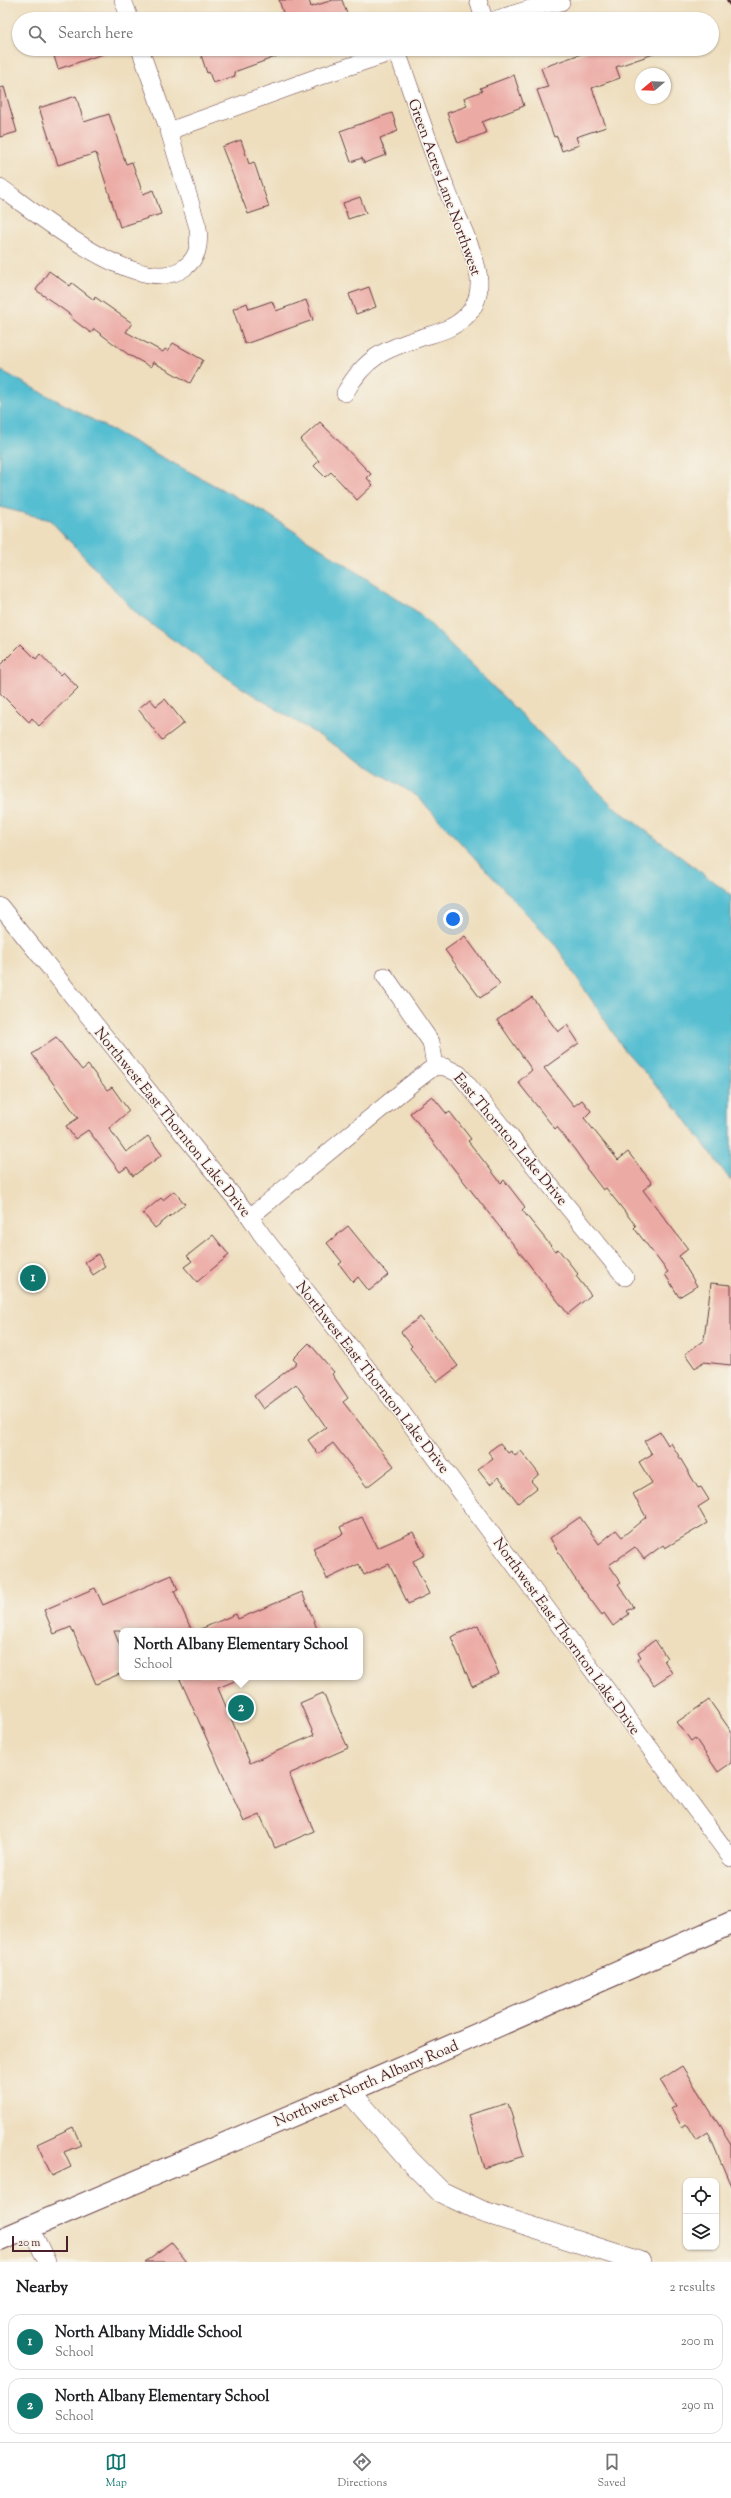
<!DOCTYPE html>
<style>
body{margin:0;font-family:"Sorts Mill Goudy",serif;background:#f6f6f6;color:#202124}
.controls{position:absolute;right:12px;bottom:12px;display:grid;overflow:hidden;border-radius:8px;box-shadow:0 1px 3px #0004}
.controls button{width:36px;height:36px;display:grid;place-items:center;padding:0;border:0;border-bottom:1px solid #e0e0e0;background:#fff;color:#202124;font:20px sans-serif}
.compass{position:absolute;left:635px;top:68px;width:36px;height:36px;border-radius:50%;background:#fff;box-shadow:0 1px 3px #0004;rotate:251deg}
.scale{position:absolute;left:12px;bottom:10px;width:56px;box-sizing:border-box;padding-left:4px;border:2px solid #4a1f2b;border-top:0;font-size:11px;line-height:14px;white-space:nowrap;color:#4a1f2b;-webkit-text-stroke:3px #f7f3e8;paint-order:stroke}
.you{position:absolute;left:453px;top:919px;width:14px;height:14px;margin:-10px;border:3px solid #fff;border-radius:50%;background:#1a73e8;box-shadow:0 0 0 6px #1a73e833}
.badge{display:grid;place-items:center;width:26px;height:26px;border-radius:50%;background:#0f766e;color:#fff;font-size:13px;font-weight:700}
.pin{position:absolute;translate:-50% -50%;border:2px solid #fff;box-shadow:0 1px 4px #0006}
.popup{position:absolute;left:119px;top:1628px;width:244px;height:52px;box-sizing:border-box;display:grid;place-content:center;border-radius:8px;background:#fff;filter:drop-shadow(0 1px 3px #0005);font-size:13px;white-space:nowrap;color:#757577}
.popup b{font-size:15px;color:#202124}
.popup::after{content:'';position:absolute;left:50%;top:100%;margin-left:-8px;border:8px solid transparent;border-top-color:#fff}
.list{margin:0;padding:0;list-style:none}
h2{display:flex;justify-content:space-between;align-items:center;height:52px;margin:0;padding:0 16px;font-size:17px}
h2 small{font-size:13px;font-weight:400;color:#757577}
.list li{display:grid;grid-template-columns:26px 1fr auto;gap:12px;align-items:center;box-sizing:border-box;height:56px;margin:0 8px 8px;padding:0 8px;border:1px solid #e0e0e0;border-radius:12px}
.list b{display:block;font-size:15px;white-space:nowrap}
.list p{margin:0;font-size:13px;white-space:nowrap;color:#757577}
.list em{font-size:13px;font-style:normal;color:#757577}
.icon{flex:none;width:22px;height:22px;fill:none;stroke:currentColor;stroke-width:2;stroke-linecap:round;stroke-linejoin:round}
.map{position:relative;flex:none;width:731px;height:2262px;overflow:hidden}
.search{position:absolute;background:#fff;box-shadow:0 1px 3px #0004;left:12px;right:12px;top:12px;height:44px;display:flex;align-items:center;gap:10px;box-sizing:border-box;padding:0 14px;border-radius:22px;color:#757577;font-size:15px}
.sheet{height:180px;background:#fff}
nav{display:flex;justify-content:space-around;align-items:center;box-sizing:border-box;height:56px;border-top:1px solid #e0e0e0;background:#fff;font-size:11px;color:#757577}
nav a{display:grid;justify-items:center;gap:2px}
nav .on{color:#0f766e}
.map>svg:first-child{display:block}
.water{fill:#55bed1;stroke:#506e7e}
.building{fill:#ecaaa5}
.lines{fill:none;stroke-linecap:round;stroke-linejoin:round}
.minor-casing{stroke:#633c41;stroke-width:18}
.tertiary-casing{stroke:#633c41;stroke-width:22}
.secondary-casing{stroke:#633c41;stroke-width:24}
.minor{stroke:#fff;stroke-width:17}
.tertiary{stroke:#fff;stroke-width:21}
.secondary{stroke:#fff;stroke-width:22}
.rail{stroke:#4a1f2b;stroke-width:3;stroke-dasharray:6 3;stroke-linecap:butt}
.labels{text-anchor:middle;stroke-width:3;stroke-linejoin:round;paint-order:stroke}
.street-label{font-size:15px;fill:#4a1f2b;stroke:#f7f3e8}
</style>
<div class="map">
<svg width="731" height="2262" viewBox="0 0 731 2262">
<rect width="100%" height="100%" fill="#f7f3e8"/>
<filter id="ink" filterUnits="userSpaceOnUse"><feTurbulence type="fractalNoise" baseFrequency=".025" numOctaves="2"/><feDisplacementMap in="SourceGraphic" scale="8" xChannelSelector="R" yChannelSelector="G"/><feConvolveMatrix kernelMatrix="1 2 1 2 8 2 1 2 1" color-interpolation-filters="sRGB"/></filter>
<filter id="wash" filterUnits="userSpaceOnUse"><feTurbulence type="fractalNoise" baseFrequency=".012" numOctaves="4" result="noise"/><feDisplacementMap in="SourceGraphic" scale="16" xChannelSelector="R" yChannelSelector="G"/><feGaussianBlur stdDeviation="0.9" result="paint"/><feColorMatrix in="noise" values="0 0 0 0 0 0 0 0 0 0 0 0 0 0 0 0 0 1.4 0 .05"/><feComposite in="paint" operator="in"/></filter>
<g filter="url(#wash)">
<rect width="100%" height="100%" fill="#eedebe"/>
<path class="water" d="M0 370 266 513 419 613 613 806 731 895V1181L680 1112 623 1048 555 944 417 796 239 686 138 615 50 520 0 507Z"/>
<g id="blocks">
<path class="building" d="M279 0H309L311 7 333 0H342L349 19H285Z
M52 49H109V52L58 69Z
M199 49H292V51L234 72 235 76 213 83 209 72 207 73Z
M595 49H661L662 51 616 67 620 78 592 88 606 127 576 137 579 145 562 151 557 136 554 137 537 90 548 87 541 68Z
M514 75 524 106 482 122 486 133 458 143 447 113 467 106 464 98 482 91 480 88Z
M4 87 17 132 0 137V88Z
M76 96 84 122 109 114 126 164 132 162 143 194 153 190 161 214 120 227 96 153 58 165 39 108Z
M392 113 398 131 380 138 386 155 364 163 362 158 351 162 340 131Z
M241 140 249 164 254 162 269 207 248 214 222 147Z
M360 197 366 213 348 219 343 203Z
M49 271 70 286 72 283 94 300 95 297 132 323 126 332 163 352 165 349 168 351 173 343 203 360 190 383 153 362 151 367 129 355 94 329 91 333 71 318 72 316 36 290Z
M369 287 376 307 356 314 349 294Z
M306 300 313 320 245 344 233 309 247 303 249 309 272 301 276 311Z
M320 422 371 474 367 478 373 485 357 500 331 472 325 477 314 466 319 461 300 440Z
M21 644 36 659 40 654 60 675 63 672 78 688 39 726 32 718 29 722 0 693V665Z
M150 699 156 706 165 699 184 723 162 740 138 709Z
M465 936 500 984 480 998 445 950Z
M532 997 558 1032 567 1025 579 1043 544 1068 574 1106 582 1100 591 1111 584 1118 618 1160 628 1152 652 1183 643 1190 688 1249 679 1256 697 1286 679 1297 665 1274 668 1272 634 1228 636 1226 606 1188 603 1190 586 1168 587 1167 575 1150 557 1127 555 1129 518 1082 532 1070 497 1020Z
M56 1037 82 1070 88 1065 107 1090 112 1087 129 1111 109 1128 126 1152 148 1136 162 1155 133 1176 127 1167 120 1172 88 1130 75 1139 66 1126 78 1118 32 1054Z
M432 1096 447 1114 450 1112 471 1139 468 1141 501 1183 504 1180 525 1207 522 1210 555 1251 558 1249 578 1274 576 1276 591 1295 568 1314 410 1113Z
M174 1191 185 1204 155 1228 143 1213 161 1198 163 1200Z
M348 1226 388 1275 369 1291 358 1277 353 1282 339 1264 342 1262 327 1243Z
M213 1235 229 1255 197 1282 184 1267 192 1261 187 1256Z
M98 1254 105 1267 93 1275 85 1262Z
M711 1283 731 1285V1365L703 1362 695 1368 685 1354 704 1340Z
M420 1317 458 1366 437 1382 410 1348 412 1346 401 1332Z
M309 1343 334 1372 332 1374 348 1398 343 1402 394 1466 367 1487 333 1443 318 1454 308 1440 326 1427 296 1384 263 1409 254 1396 297 1363 293 1359Z
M660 1432 668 1445 671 1443 698 1488 701 1487 709 1500 698 1507 707 1523 665 1548 663 1545 644 1559 635 1547 609 1565 621 1582 618 1584 634 1607 627 1611 629 1614 613 1626 604 1613 602 1615 573 1576 550 1538 580 1517 599 1544 616 1530 622 1537 646 1517 633 1494 652 1483 639 1462 652 1454 644 1441Z
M500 1443 508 1453 511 1451 515 1456 521 1451 539 1474 531 1481 537 1488 518 1503 499 1477 490 1484 478 1469 493 1458 488 1452Z
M362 1517 377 1548 413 1532 425 1555 413 1561 429 1594 408 1604 389 1564 364 1575 359 1564 327 1579 313 1548 343 1534 340 1527Z
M172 1575 178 1590 174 1591 192 1631H114L122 1651V1673L96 1684 71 1627 54 1634 44 1610 95 1588 103 1605Z
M302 1592 318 1631H196L236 1614 238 1619Z
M478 1625 499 1674 472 1686 451 1637Z
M655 1640 667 1658 664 1660 672 1673 654 1685 637 1660 641 1657 638 1652Z
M179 1677H244L218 1688 250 1763 314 1735 300 1703 323 1693 348 1748 289 1774 314 1831 275 1848 260 1815 244 1822Z
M709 1700 731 1731V1763L718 1772 695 1738 691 1741 677 1722Z
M682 2066 731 2144V2186L708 2132 696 2140 686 2124 682 2127 671 2109 676 2106 660 2080Z
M508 2103 524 2156 484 2168 468 2115Z
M73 2127 81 2145 64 2152 71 2167 52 2176 37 2144Z
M171 2242 187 2262H145Z"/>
</g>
</g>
<g filter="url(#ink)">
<use href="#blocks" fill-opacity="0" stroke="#633c41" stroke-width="1"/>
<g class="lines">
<defs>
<path id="minor" d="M123 0 130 19
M478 0 484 19
M497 19 543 5 561 2
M169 131 326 74 402 49
M0 187C36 213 139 300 184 268 198 258 200 245 198 228L169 131 140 49
M345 393C365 357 385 349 423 337 432 334 442 332 451 327 470 317 480 302 479 281 479 260 455 212 447 190 429 144 413 97 397 51
M0 906 250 1217 262 1235 401 1411 731 1858
M385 976 431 1042 435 1066
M250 1217 410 1085 435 1066 445 1067 459 1074 625 1277
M30 2227 47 2262"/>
<path id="tertiary" d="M349 2091 409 2160 441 2192 481 2211 640 2262"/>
<path id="secondary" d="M0 2240 349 2091 731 1923"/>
</defs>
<use href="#minor" class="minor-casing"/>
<use href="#tertiary" class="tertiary-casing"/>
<use href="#secondary" class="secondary-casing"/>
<use href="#minor" class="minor"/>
<use href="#tertiary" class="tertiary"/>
<use href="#secondary" class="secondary"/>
<path class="rail" d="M727 0 731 6"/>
</g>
</g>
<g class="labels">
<g class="street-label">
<text transform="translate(445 187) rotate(70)" y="5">Green Acres Lane Northwest</text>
<text transform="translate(173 1122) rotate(51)" y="5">Northwest East Thornton Lake Drive</text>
<text transform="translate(511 1139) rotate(50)" y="5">East Thornton Lake Drive</text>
<text transform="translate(373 1377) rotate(52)" y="5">Northwest East Thornton Lake Drive</text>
<text transform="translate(567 1636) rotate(54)" y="5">Northwest East Thornton Lake Drive</text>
<text transform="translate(366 2083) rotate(-23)" y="5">Northwest North Albany Road</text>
</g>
</g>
</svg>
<div class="controls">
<button><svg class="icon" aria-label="locate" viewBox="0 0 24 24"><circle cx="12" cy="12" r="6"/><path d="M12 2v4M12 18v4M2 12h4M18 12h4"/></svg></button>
<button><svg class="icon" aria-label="layers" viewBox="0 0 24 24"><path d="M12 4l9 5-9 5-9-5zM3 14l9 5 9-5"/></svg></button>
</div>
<svg class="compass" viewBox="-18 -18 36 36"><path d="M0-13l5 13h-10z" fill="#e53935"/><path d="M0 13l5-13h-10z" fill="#757577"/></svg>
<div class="scale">20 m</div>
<div class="you"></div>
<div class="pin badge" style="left:33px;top:1278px">1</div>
<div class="pin badge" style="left:241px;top:1708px">2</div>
<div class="popup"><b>North Albany Elementary School</b>School</div>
<div class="search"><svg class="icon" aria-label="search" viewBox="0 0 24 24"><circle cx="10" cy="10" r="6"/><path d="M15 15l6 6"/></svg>Search here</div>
</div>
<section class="sheet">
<h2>Nearby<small>2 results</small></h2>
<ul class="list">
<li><span class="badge">1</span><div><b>North Albany Middle School</b><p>School</p></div><em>200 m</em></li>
<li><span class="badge">2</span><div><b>North Albany Elementary School</b><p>School</p></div><em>290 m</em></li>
</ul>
</section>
<nav>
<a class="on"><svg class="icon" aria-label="map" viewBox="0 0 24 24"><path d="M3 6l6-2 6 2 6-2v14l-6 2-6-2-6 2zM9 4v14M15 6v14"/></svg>Map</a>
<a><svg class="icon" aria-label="directions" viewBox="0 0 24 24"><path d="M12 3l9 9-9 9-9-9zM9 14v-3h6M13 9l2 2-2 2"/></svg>Directions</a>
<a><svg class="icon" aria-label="saved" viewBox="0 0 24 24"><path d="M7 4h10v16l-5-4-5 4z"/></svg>Saved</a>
</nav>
